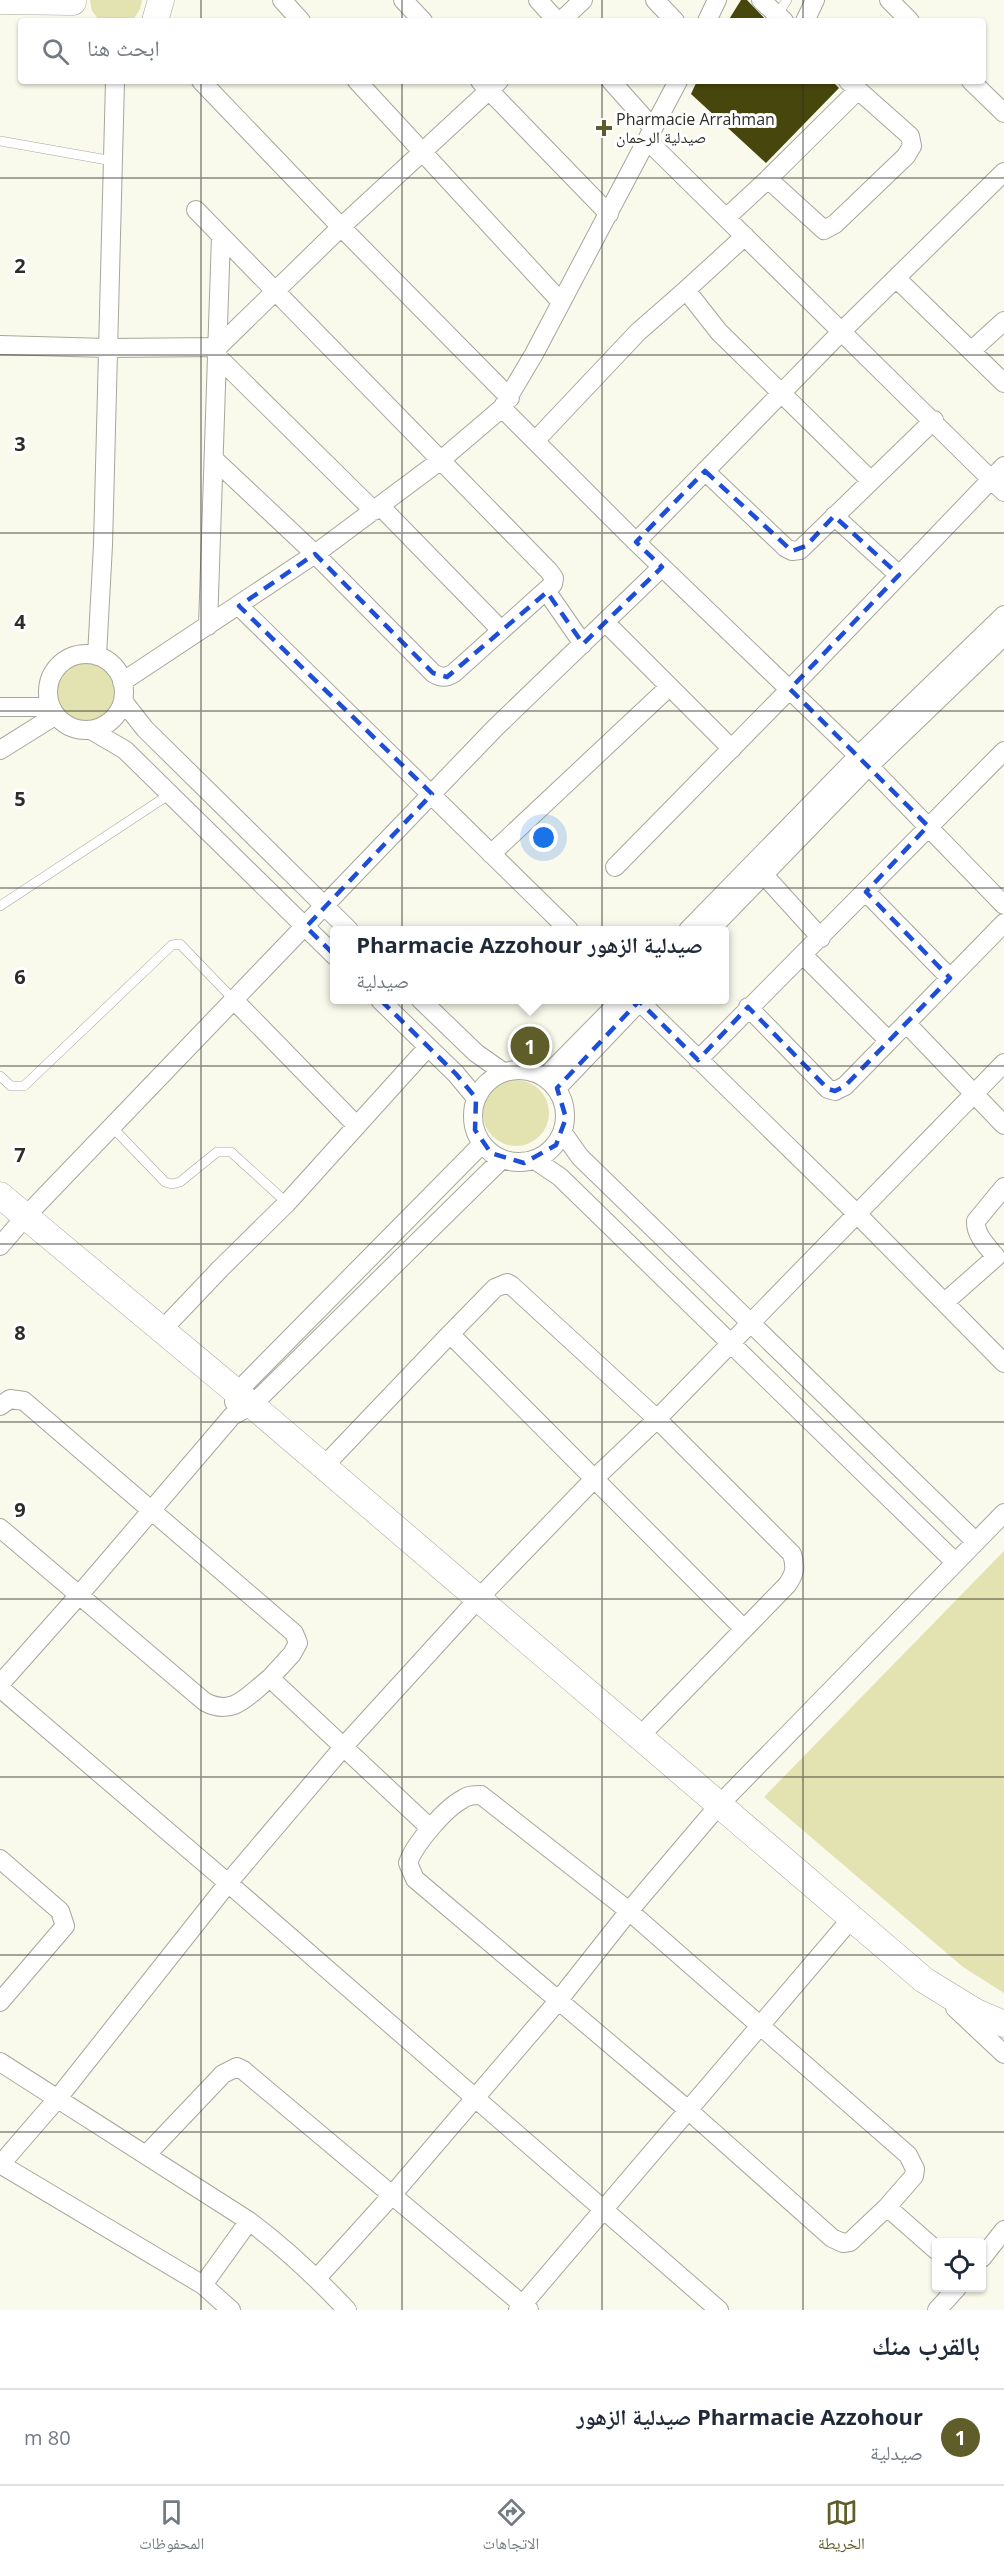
<!DOCTYPE html>
<html lang="ar">
<meta charset="utf-8">
<style>
body{margin:0;font-family:"Open Sans","Noto Naskh Arabic",sans-serif;background:#f2f2f3;color:#1f2937;direction:rtl}
.controls{position:absolute;right:18px;bottom:18px;display:grid;overflow:hidden;border-radius:6px;box-shadow:0 2px 4px #0004}
.controls button{width:54px;height:54px;display:grid;place-items:center;padding:0;border:0;border-bottom:2px solid #e0e1e3;background:#fff;color:#1f2937;font:30px sans-serif}
.you{position:absolute;left:544px;top:838px;width:21px;height:21px;margin:-15px;border:4px solid #fff;border-radius:50%;background:#1a73e8;box-shadow:0 0 0 9px #1a73e833}
.badge{display:grid;place-items:center;width:39px;height:39px;border-radius:50%;background:#5f5e2b;color:#fff;font-size:20px;font-weight:700}
.pin{position:absolute;translate:-50% -50%;border:3px solid #fff;box-shadow:0 2px 6px #0006}
.popup{position:absolute;left:330px;top:926px;width:399px;height:78px;box-sizing:border-box;display:grid;place-content:center;border-radius:6px;background:#fff;filter:drop-shadow(0 2px 4px #0005);font-size:20px;white-space:nowrap;color:#747a83}
.popup b{font-size:22px;color:#1f2937}
.popup::after{content:'';position:absolute;left:50%;top:100%;margin-left:-12px;border:12px solid transparent;border-top-color:#fff}
.list{margin:0;padding:0;list-style:none}
h2{display:flex;justify-content:space-between;align-items:center;height:78px;margin:0;padding:0 24px;font-size:26px}
h2 small{font-size:20px;font-weight:400;color:#747a83}
.list li{display:grid;grid-template-columns:39px 1fr auto;gap:18px;align-items:center;box-sizing:border-box;height:96px;padding:0 24px;border-top:2px solid #e0e1e3}
.list b{display:block;font-size:22px;white-space:nowrap}
.list p{margin:0;font-size:20px;white-space:nowrap;color:#747a83}
.list em{font-size:20px;font-style:normal;color:#747a83}
.icon{flex:none;width:33px;height:33px;fill:none;stroke:currentColor;stroke-width:2;stroke-linecap:round;stroke-linejoin:round}
.map{position:relative;flex:none;width:1004px;height:2310px;overflow:hidden;direction:ltr}
.search{position:absolute;background:#fff;box-shadow:0 2px 4px #0004;left:18px;right:18px;top:18px;height:66px;display:flex;align-items:center;gap:15px;box-sizing:border-box;padding:0 21px;border-radius:6px;color:#747a83;font-size:22px}
.sheet{height:174px;background:#fff}
nav{display:flex;justify-content:space-around;align-items:center;box-sizing:border-box;height:84px;border-top:2px solid #e0e1e3;background:#fff;font-size:16px;color:#747a83}
nav a{display:grid;justify-items:center;gap:3px}
nav .on{color:#5f5e2b}
.map>svg:first-child{display:block}
.green{fill:#e2e3b1}
.building{fill:#47460c}
.lines{fill:none;stroke-linecap:round;stroke-linejoin:round}
.lane-casing{stroke:#a6a79b;stroke-width:10}
.street-casing{stroke:#a6a79b;stroke-width:20}
.secondary-casing{stroke:#a6a79b;stroke-width:27}
.lane{stroke:#fff;stroke-width:9}
.street{stroke:#fff;stroke-width:18}
.secondary{stroke:#fff;stroke-width:26}
.marked{fill:none;stroke:#1d4ed8;stroke-width:4.5;stroke-dasharray:12 8;stroke-linejoin:round}
.grid{fill:none;stroke:#2d2d28;stroke-width:1.5;stroke-opacity:0.55}
.poi-dot{fill:#5f5e2b;stroke:#fff;stroke-width:2}
.labels{text-anchor:middle;stroke-width:6;stroke-linejoin:round;paint-order:stroke}
.poi-label{font-size:16px;fill:#2d2d28;stroke:#fff;text-anchor:start}
.grid-label{font-size:20px;text-anchor:middle;font-weight:bold;fill:#2d2d28;stroke:#fff;stroke-width:6;stroke-linejoin:round;paint-order:stroke}
</style>
<div class="map">
<svg width="1004" height="2310" viewBox="0 0 1004 2310">
<rect width="100%" height="100%" fill="#f9f9ec"/>
<path class="green" d="M90 0H141L142 1 140 9 132 21H100L92 11Z
M51 691a34 34 0 1 1 68 0a34 34 0 1 1-68 0Z
M483 1113a33 33 0 1 1 66 0a33 33 0 1 1-66 0Z
M1004 1551V1993L963 1967 764 1797Z"/>
<path class="building" d="M741 0H747L767 21H728Z
M697 81H832L839 88 766 163 691 94Z"/>
<g class="lines">
<defs>
<path id="lane" d="M777 15 787 0
M0 141 113 161
M0 906 170 794
M0 1076 11 1086H24L172 945 180 944 234 1000
M112 1127 165 1182 172 1184 180 1182 217 1152H231L287 1203"/>
<path id="street" d="M282 0 301 21
M403 0 423 21
M538 0 557 21
M655 0 675 21
M761 0 784 21
M889 0 910 21
M561 21 583 0
M707 21 717 0
M805 21 815 0
M201 81 341 227 510 398
M357 81 561 302
M480 81 609 214
M611 81 653 128
M971 81 1004 113
M647 140 1004 492
M768 179 858 90
M196 210 549 571 554 578 553 584 454 673C446 678 441 678 433 673L315 554 215 460
M726 218 768 179 824 230 835 224 906 156 912 146 910 136 848 81
M896 278 1004 383
M686 290 745 236
M0 345 107 348 218 347 341 227 499 81
M971 351 1004 321
M218 357 374 511
M502 408 636 542 869 766 1004 905
M535 441 638 332 686 290 719 332 870 480
M705 471 786 548 792 551 800 550 934 420
M380 506 501 630
M834 516 899 575
M636 542 842 331 1004 172
M547 592 583 644
M239 606 569 930
M606 623 732 749
M208 626 221 236
M48 692a38 38 0 1 1 76 0a38 38 0 1 1-76 0Z
M97 656 103 545 115 81
M122 682 315 554 441 460 502 408 534 354 678 81
M123 701 145 729 349 930
M0 707H51
M91 730 125 750 335 956
M0 750 56 715
M491 854 669 687
M615 867 790 689 1004 466
M763 874 821 938
M866 892 950 978
M688 930 858 756 1004 615
M710 930 869 766 1004 636
M804 956 889 1041
M234 1000 357 1126
M380 1000 456 1074 476 1098
M421 1000 476 1053 503 1072
M638 1000 857 1214 1004 1363
M748 1007 828 1089 835 1091 845 1086 1004 923
M906 1023 1004 1125
M698 1060 1004 751
M473 1116a46 46 0 1 1 92 0a46 46 0 1 1-92 0Z
M545 1077 621 1000
M557 1088 641 1000
M563 1133 580 1157 975 1541
M535 1160 560 1177 955 1562
M0 1246 25 1217 495 728 662 567
M945 1302 996 1257C988 1247 975 1235 976 1221L1004 1187
M162 1330 220 1269 287 1203 428 1047
M450 1334 495 1288 507 1283 511 1285 657 1419 792 1554C796 1567 795 1574 787 1585L639 1737
M234 1402 237 1392 482 1144
M0 1406 10 1399 24 1401 294 1633 298 1643 292 1654 270 1678 430 1828
M324 1466 450 1334 744 1629
M0 1528 205 1702C234 1717 248 1695 270 1678
M0 1684 80 1594 232 1416 252 1405 502 1159
M0 1688 228 1883 719 2310
M0 1859 60 1911 65 1926 0 2002
M955 2008 1004 2054
M0 2062 249 2221C285 2248 316 2277 347 2310
M147 2154 223 2074 237 2067 243 2070 529 2310
M0 2164 203 2285 231 2310
M0 2165 58 2098 228 1883 345 1745 479 1598 595 1478 657 1419 1004 1063
M887 2207 850 2242 843 2243 832 2238 688 2110 415 1879 408 1863C414 1845 445 1808 463 1799 468 1795 475 1795 481 1795L629 1911 908 2155 915 2169 914 2176 887 2207 936 2250
M982 2258 1004 2230
M317 2278 393 2194 558 2001 629 1911 719 1805 1004 1513
M203 2285 249 2221
M518 2310 851 1919
M937 2310 957 2288"/>
<path id="secondary" d="M0 1 73 2
M155 21 161 0
M0 1195 252 1405 924 1980 976 2012 1004 2024"/>
</defs>
<use href="#lane" class="lane-casing"/>
<use href="#street" class="street-casing"/>
<use href="#secondary" class="secondary-casing"/>
<use href="#lane" class="lane"/>
<use href="#street" class="street"/>
<use href="#secondary" class="secondary"/>
</g>
<path class="marked" d="M705 471 792 551 806 546 834 516 899 575 790 689 928 826 866 892 950 978 845 1086 835 1091 828 1089 748 1007 698 1060 639 1001 557 1088 566 1118 556 1145 524 1163 491 1153 475 1130 476 1098 456 1074 306 927 432 794 239 606 315 554 433 673 447 677 547 592 583 644 662 567 636 542Z"/>
<path class="grid" d="M201 0V21M402 0V21M602 0V21M803 0V21M201 81V2310M402 81V2310M602 81V2310M803 81V2310M0 178H1004M0 355H1004M0 533H1004M0 711H1004M0 888H1004M0 1066H1004M0 1244H1004M0 1422H1004M0 1599H1004M0 1777H1004M0 1955H1004M0 2132H1004"/>
<path class="poi-dot" d="M601 119h6v6h6v6h-6v6h-6v-6h-6v-6h6z"/>
<g class="labels">
<g class="poi-label">
<text x="616" y="125">Pharmacie Arrahman<tspan x="616" dy="18">صيدلية الرحمان</tspan></text>
</g>
</g>
<g class="grid-label">
<text x="20" y="273">2</text>
<text x="20" y="451">3</text>
<text x="20" y="629">4</text>
<text x="20" y="806">5</text>
<text x="20" y="984">6</text>
<text x="20" y="1162">7</text>
<text x="20" y="1340">8</text>
<text x="20" y="1517">9</text>
</g>
</svg>
<div class="controls">
<button><svg class="icon" aria-label="locate" viewBox="0 0 24 24"><circle cx="12" cy="12" r="6"/><path d="M12 2v4M12 18v4M2 12h4M18 12h4"/></svg></button>
</div>
<div class="you"></div>
<div class="pin badge" style="left:530px;top:1046px">1</div>
<div class="popup"><b>Pharmacie Azzohour صيدلية الزهور</b>صيدلية</div>
<div class="search"><svg class="icon" aria-label="search" viewBox="0 0 24 24"><circle cx="10" cy="10" r="6"/><path d="M15 15l6 6"/></svg>ابحث هنا</div>
</div>
<section class="sheet">
<h2>بالقرب منك<small></small></h2>
<ul class="list">
<li><span class="badge">1</span><div><b>Pharmacie Azzohour صيدلية الزهور</b><p>صيدلية</p></div><em>80 m</em></li>
</ul>
</section>
<nav>
<a class="on"><svg class="icon" aria-label="map" viewBox="0 0 24 24"><path d="M3 6l6-2 6 2 6-2v14l-6 2-6-2-6 2zM9 4v14M15 6v14"/></svg>الخريطة</a>
<a><svg class="icon" aria-label="directions" viewBox="0 0 24 24"><path d="M12 3l9 9-9 9-9-9zM9 14v-3h6M13 9l2 2-2 2"/></svg>الاتجاهات</a>
<a><svg class="icon" aria-label="saved" viewBox="0 0 24 24"><path d="M7 4h10v16l-5-4-5 4z"/></svg>المحفوظات</a>
</nav>
